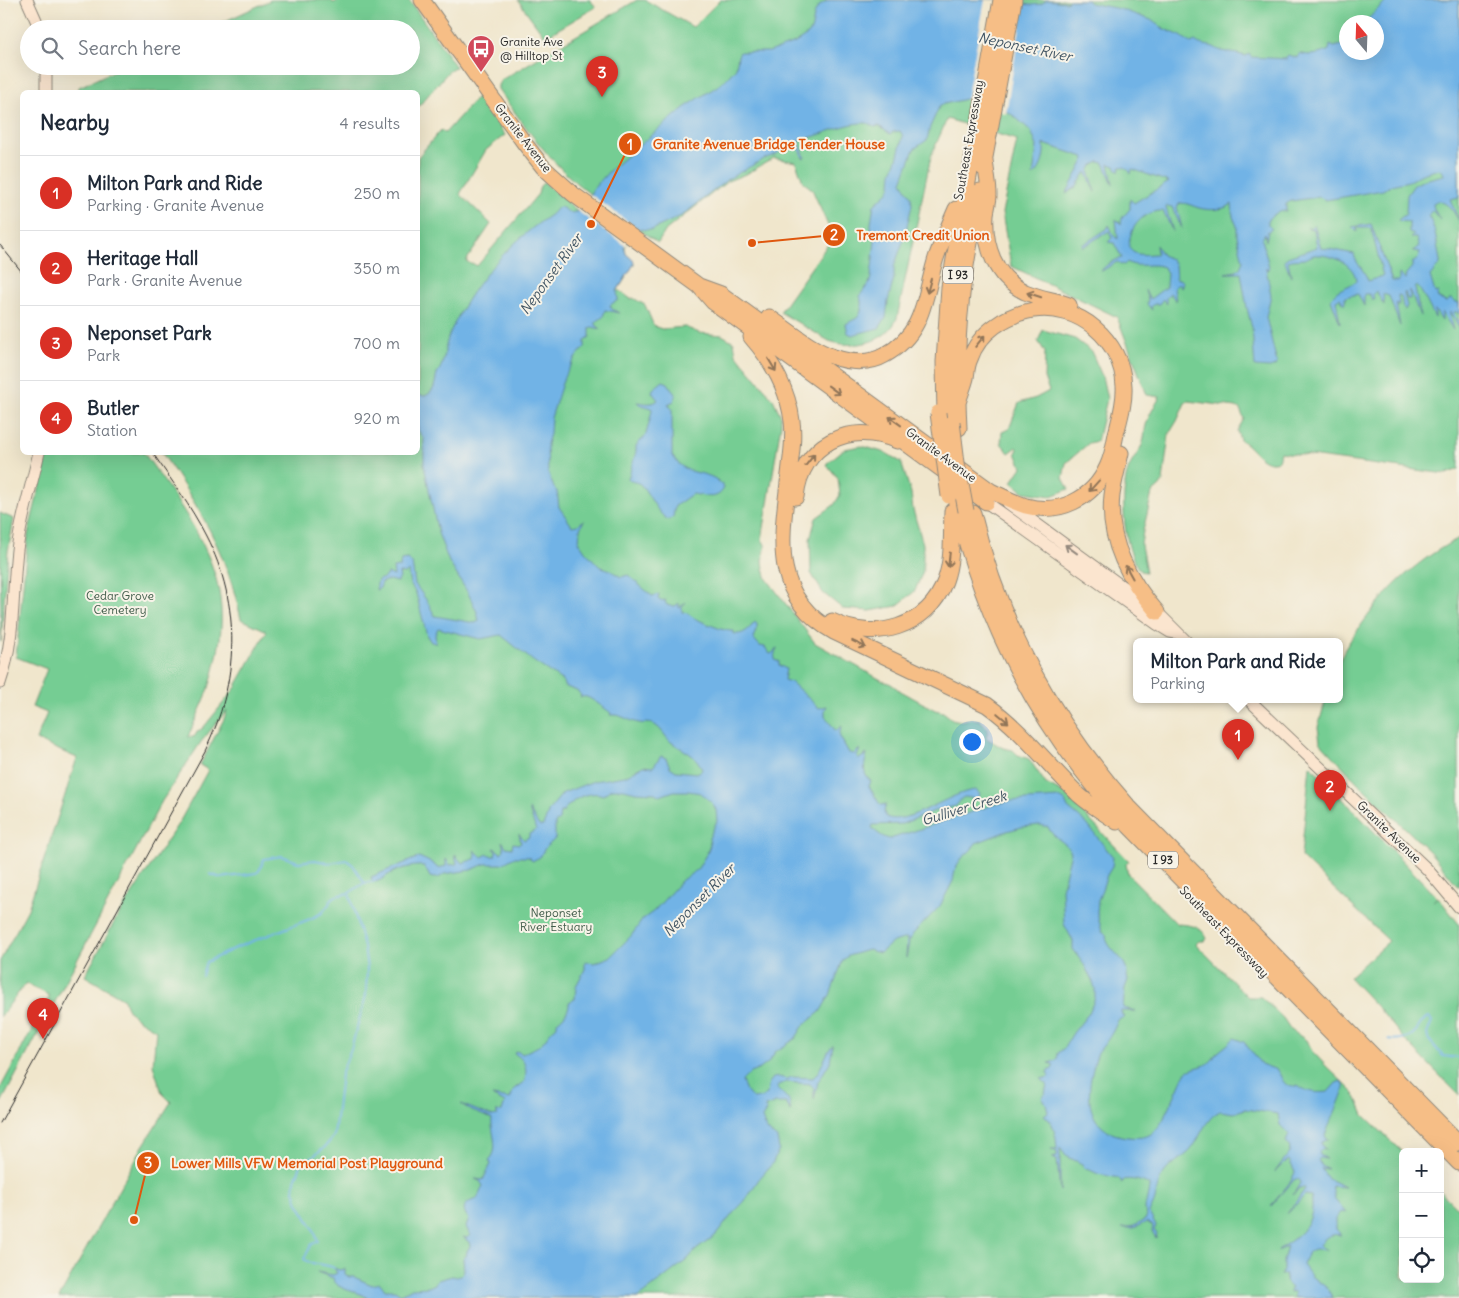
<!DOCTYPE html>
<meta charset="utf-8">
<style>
body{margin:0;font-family:Delius,sans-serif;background:#f6f6f7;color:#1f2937}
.controls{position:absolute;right:15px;bottom:15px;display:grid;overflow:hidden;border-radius:8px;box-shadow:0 5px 20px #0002}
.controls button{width:45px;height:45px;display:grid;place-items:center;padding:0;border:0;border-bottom:1px solid #e0e1e3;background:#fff;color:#1f2937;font:25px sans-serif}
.compass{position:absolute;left:1339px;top:15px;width:45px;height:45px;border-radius:50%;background:#fff;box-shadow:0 5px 20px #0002;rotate:341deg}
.you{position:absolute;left:971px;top:741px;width:18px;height:18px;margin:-12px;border:4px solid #fff;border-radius:50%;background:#1a73e8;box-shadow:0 0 0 8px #1a73e833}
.badge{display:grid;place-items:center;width:32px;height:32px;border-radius:50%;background:#d93025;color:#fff;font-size:16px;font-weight:700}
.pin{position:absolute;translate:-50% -41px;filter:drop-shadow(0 1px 2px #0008)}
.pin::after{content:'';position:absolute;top:26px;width:18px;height:15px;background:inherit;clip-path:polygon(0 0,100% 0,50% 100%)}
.popup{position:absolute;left:1133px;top:638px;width:210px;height:65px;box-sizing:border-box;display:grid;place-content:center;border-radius:8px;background:#fff;filter:drop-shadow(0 1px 4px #0005);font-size:16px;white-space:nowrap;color:#747a83}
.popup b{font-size:19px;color:#1f2937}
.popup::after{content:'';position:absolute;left:50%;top:100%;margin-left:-10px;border:10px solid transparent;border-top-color:#fff}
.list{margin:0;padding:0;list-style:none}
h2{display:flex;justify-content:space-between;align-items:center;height:65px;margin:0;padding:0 20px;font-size:21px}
h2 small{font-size:16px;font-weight:400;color:#747a83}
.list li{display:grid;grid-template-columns:32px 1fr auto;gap:15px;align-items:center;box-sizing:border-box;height:75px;padding:0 20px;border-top:1px solid #e0e1e3}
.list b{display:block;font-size:19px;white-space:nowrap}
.list p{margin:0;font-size:16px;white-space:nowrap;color:#747a83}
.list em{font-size:16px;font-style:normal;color:#747a83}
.icon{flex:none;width:28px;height:28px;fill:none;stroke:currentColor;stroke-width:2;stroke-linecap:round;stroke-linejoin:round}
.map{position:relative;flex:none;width:1459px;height:1298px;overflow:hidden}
.search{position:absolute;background:#fff;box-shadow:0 5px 20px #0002;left:20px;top:20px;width:400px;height:55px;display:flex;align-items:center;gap:12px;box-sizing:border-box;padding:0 18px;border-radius:28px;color:#747a83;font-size:19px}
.panel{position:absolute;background:#fff;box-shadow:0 5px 20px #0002;left:20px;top:90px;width:400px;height:365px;border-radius:8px}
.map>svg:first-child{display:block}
.green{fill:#74cd93;stroke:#507c5f;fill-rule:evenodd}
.water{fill:#71b3e6;stroke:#4e6f88}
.pier{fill:#f0e6cc}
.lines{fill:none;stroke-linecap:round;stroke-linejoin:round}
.stream{stroke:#71b3e6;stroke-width:2}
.secondary-casing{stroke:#8e887c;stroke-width:13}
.highway-casing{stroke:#8e887c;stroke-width:17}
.secondary{stroke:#fbe5cf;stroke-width:11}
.highway{stroke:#f6be86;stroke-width:15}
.tram{stroke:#2b2b2b;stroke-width:1}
.highway-bridge-casing{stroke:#8e887c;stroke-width:17;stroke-linecap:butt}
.highway-bridge{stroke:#f6be86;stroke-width:15}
.oneway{stroke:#907458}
.oneway2{stroke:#93887d}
.labels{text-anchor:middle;stroke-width:4;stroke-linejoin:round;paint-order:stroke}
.shield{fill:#f7f3e8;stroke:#686764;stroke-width:1}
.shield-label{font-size:11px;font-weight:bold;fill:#2b2b2b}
.poi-label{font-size:12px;fill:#2b2b2b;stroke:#f7f3e8;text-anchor:start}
.street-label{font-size:12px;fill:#2b2b2b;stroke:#f7f3e8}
.park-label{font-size:12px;fill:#415c4a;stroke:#f7f3e8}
.water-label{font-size:14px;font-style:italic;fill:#405463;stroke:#f7f3e8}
.leader{fill:none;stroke:#df570e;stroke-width:2}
.callout-dot{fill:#df570e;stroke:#f7f3e8;stroke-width:2}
.mark-label{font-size:15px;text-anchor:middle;font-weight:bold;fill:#fff}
.callout-label{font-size:14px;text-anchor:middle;font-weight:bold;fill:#df570e;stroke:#f7f3e8;stroke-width:4;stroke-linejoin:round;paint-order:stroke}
</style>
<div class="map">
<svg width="1459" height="1298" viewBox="0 0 1459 1298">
<rect width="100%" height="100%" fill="#f7f3e8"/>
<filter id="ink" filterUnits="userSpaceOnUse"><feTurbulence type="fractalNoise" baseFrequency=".02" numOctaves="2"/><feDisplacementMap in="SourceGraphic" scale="10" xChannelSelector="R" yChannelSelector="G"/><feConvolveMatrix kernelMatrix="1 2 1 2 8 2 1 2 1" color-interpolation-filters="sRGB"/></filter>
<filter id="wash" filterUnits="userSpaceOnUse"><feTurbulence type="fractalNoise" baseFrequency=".0096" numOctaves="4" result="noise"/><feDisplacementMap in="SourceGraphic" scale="20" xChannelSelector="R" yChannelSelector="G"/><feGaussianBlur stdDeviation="1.12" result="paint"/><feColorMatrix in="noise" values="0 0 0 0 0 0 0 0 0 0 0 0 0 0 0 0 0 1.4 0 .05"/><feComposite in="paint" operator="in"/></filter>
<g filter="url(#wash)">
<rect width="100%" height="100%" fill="#f0e6cc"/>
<path class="green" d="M271 0H331L333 3 340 0H409L456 67 448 72 418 107V92H76L79 87 125 66H411V29H208Z
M518 0H590L596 7 545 37Z
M637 0H645L693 27 720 0H1459V469L1446 474 1280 452 1278 461C1261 467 1253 446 1240 440L1237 431 1244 419 1240 409 1236 407 1188 401 1185 403 1177 421 1169 434 1163 481 1160 486 1152 493 1143 531 1141 545 1146 572 1140 571C1123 549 1120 496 1128 470 1131 462 1137 455 1141 447 1145 440 1144 432 1146 425 1149 414 1155 406 1160 397L1147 395 1117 317 1011 266 1002 213 1017 140 947 119 931 156 897 318C887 344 852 349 829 341L780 312 833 237 812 189 803 182 796 162 774 158 748 173 728 181 666 230 658 243 638 229 625 247 626 254 633 260 634 264 618 290 631 299 633 298 645 305 653 324 656 327 662 329 685 327 699 333 722 335 734 342 736 354 773 399 781 416V424L762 540C768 546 764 551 763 559 763 566 765 573 767 579L815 643 883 681 891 684 899 690 935 710 943 712 952 719 961 721 971 719 980 720 988 729 986 738 1003 748 1013 750 1018 755 1029 759 1046 784 1065 794 1129 861 1126 864 1128 874 1177 924C1189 925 1202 925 1207 939L1205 941H1199L1196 944 1248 997H1261L1283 1018 1291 1030 1306 1040 1312 1051 1327 1067 1355 1094 1364 1115 1403 1153V1279H1440V1191L1456 1207 1459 1208V1298H59L143 1146 171 1102 162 1093 153 1065 156 1030C142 1021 127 1016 124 999L85 976 117 917 180 821 208 770 200 765 224 719 227 710 201 742 162 801 0 1105V1089L50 996 26 983 0 1017V961L28 909 77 758 36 740 47 713 32 707 47 669 16 657 28 534 48 453H144C175 498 218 551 221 608 223 635 216 666 208 691 202 707 194 722 188 737H194L198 731 203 728 237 686V684L267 631 241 619C226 550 200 509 162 453L418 452V157L441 130 445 133 478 96 505 135 486 150 460 194 491 224 466 261 471 264 472 263 477 266 538 194 540 186 544 182 579 212 590 194C552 166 526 128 498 89V85L501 80ZM1346 22H1376V52H1346Z
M1043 330 1075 339 1091 351 1102 376 1107 399 1097 441 1089 443 1066 463 1063 478 1069 489 1051 496 1024 492 1012 482 1022 467 1016 453 1018 449 1017 447 1009 453 1001 443 1002 432 1009 429 1019 403 1036 398 1049 391 1044 378 1045 352 1038 341Z
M862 446 886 453 901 462 911 493 913 510 923 544V571L915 591 897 606 870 611 843 609 823 593 811 573 810 539 816 518 834 505 840 495 838 478 826 464 844 449Z
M0 513 14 519 8 551 1 642Z
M1459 538V887L1430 852 1359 784 1320 742 1318 727 1326 699H1339C1339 687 1336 671 1340 660 1344 648 1354 635 1362 624 1388 587 1419 559 1459 538Z
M1310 765 1437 897 1433 901 1438 897 1459 924V1095L1404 1039 1380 1010 1349 977 1389 941 1301 857Z"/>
<path class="water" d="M829 0H1003L1031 5 1041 4 1047 0 1067 2 1069 0H1087L1090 3 1120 9 1151 20 1162 28 1181 36 1191 43 1195 41C1200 45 1204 45 1211 46 1215 47 1218 50 1222 51 1230 53 1239 54 1246 56L1249 54 1251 57 1287 59 1286 57 1288 55 1298 58 1300 53C1306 57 1323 54 1329 50L1330 45 1334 47 1342 45 1346 39V52H1376V22H1361L1363 18 1366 21 1387 0H1459V197L1450 199 1459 221C1453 211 1449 202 1436 201L1433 204 1434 209 1440 220 1432 210 1429 215 1435 232 1440 261V264L1430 276 1435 293 1439 292 1437 296 1439 299 1446 302 1451 299 1455 302 1459 303V314L1455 311 1454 314 1459 324V328L1450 312V318L1453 330 1442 312V321L1435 310V318C1432 312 1421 289 1417 286L1415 288 1420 316 1410 290V299H1407L1405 292 1404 294 1407 306 1405 310 1403 307 1401 296 1398 295 1399 305 1396 303 1400 326 1389 296 1383 294 1384 305 1376 291 1373 294 1374 299 1373 300 1369 294H1364V306L1358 294 1345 297V303H1343L1340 298 1336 300 1340 323 1331 299C1337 287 1347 289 1356 281 1355 263 1331 254 1314 255 1310 256 1307 259 1304 259 1298 260 1294 259 1288 261L1291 277 1285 262 1284 260 1288 257 1317 247 1314 229 1307 228 1312 227 1314 224 1321 248C1333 249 1343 252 1354 254 1355 263 1365 270 1368 281L1383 276 1371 228H1357V232L1352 227 1371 224 1392 281H1399V274L1405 279 1406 274 1412 267V263L1418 259 1420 252 1413 251 1419 246 1416 238H1410L1414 234 1409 232V222L1399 221 1398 220 1406 214 1407 195 1414 185 1424 180 1444 175 1443 172 1439 169 1422 174 1409 181 1391 185 1383 190 1326 200 1319 197 1291 201 1286 204V211H1279L1268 219V225L1272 229 1268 231 1266 241 1265 233 1262 239 1269 267V270L1266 268 1271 295 1266 317 1277 363 1275 366 1270 368 1255 367 1252 328 1247 308 1241 273H1225L1237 271 1240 268 1243 261 1237 236V226L1233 217 1232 204C1224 210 1210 211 1199 208 1192 206 1188 203 1180 203L1177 207 1182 229 1172 207 1167 206 1166 208 1173 232 1163 211C1156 210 1144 215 1139 221 1133 226 1124 246 1133 252 1139 256 1150 254 1157 254L1156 245 1162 255 1171 259 1175 265 1176 280 1179 279 1183 282 1181 288 1179 284 1174 287 1176 301 1170 293 1166 298 1167 304 1163 299 1159 304H1155L1151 306 1152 310 1147 304 1148 299 1145 290 1150 299 1166 287 1167 274 1164 267C1151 262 1137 269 1127 262L1124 265 1117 262 1100 272C1104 266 1115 259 1122 258L1114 243 1108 242 1112 238 1109 231 1083 247 1082 245 1107 229 1109 225 1114 236 1118 239 1116 219 1121 224 1122 218 1130 209V199L1134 203 1169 182 1132 169 1131 174C1128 169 1125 166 1120 167L1119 172 1115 166 1109 164 1113 184 1104 163 1099 162 1092 166 1089 171 1096 192 1086 172 1076 187 1066 194 1085 159 1084 157 1044 144C1045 156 1042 169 1033 176L1037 146 1031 131 1014 116 1002 109 970 98 940 105 930 127 927 140 914 149 902 182 911 196 912 205 904 239 894 267V278L888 301 886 318 879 328 852 335 848 333 846 324C850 321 855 320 858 317 863 311 861 301 860 295L869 284 871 277 875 240 871 231V223L874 205 888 192 891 186 892 172 897 159 903 136 900 131 893 132 890 134 879 126 874 127C864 113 815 139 800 140V144L805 157 803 158 796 142 789 145V147H784L777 154 764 159 728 179 683 215 652 230 638 229 624 247 626 254 633 260 634 264 617 291 618 300 610 305 612 309 619 313 605 310 603 317 596 322V325L601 329 592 327 590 328V337L585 340V347L576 357 564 377 551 418 550 434 547 444 548 472 554 488 557 491 559 507 572 526 578 525 584 520 580 529 579 542 585 551 599 566 608 569 621 577 628 575 652 596 659 594 658 599 660 601 666 600 665 602 667 605 674 607 679 603V608L686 602 682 607V612C688 612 690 616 696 619 706 623 724 632 734 631V634C744 635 749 629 755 622L757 624V628L753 638 760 646 765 647 769 653 771 654 778 648C775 653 773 655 776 661H779V665L786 669 784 680 791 682 819 708 827 706 825 710V716L835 730H837L842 726 839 735 849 753 854 754 860 749 857 757 859 759 867 754C865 763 861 774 871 781L869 786 879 803 881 805 886 804 884 812 886 817C908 827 951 791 976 790L980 794 977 799 965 797 962 798 956 806 934 811 902 824 873 825 872 827C874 832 886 839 890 839L993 805 1010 801 1059 798 1065 801 1068 808 1086 823 1113 857 1112 867 1107 875 1098 901 1097 913 1102 932 1106 935C1106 948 1120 954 1125 965 1128 970 1126 975 1128 980L1125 988 1123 1008 1136 1011H1121L1122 1015 1125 1017 1118 1020C1115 1028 1109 1039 1103 1046 1101 1049 1098 1051 1097 1055 1088 1082 1081 1121 1114 1134 1124 1137 1142 1140 1151 1134 1165 1125 1176 1090 1184 1075 1188 1067 1204 1068 1210 1062 1213 1060 1214 1056 1217 1053 1223 1048 1229 1044 1234 1038L1244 1042 1261 1064 1277 1070C1283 1078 1282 1086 1294 1087L1298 1085C1307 1093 1316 1093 1328 1092L1336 1083 1341 1081C1342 1083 1343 1083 1344 1085 1346 1090 1328 1127 1325 1135L1326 1138 1329 1140H1326L1321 1143 1323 1147 1326 1150 1322 1149 1319 1152 1320 1155 1327 1159 1320 1158 1318 1160 1321 1165 1328 1169 1321 1168 1328 1179 1345 1187 1332 1186 1335 1200 1346 1213 1341 1212 1336 1219V1229L1341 1235C1332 1233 1323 1237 1320 1246L1328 1251C1313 1246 1307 1250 1303 1265L1312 1277 1326 1287 1333 1298H1295L1294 1292 1290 1293 1291 1288 1285 1282 1286 1274 1281 1275 1283 1270V1261L1287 1246 1277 1251C1282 1246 1287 1244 1292 1240 1308 1227 1315 1216 1311 1196L1305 1195 1287 1214 1305 1189 1304 1187 1299 1188 1293 1195 1300 1183 1299 1179H1295L1271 1206 1291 1181 1295 1172 1289 1160 1284 1163 1275 1172 1289 1153 1290 1148 1286 1142 1289 1134 1280 1125 1278 1114 1245 1109 1234 1113 1220 1111C1204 1119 1201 1138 1190 1151 1182 1159 1171 1163 1164 1173 1158 1181 1157 1190 1155 1199 1154 1204 1151 1208 1149 1213L1156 1226 1154 1230 1157 1234 1156 1238 1152 1231 1153 1226 1147 1222 1134 1228H1122L1134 1226 1146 1219 1145 1208 1149 1188V1185C1144 1181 1130 1178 1123 1180L1122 1183 1119 1178 1098 1174 1086 1168 1085 1169 1082 1164 1066 1156 1060 1148V1191L1057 1160 1052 1158 1057 1157V1152L1051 1149H1057C1056 1137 1055 1123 1044 1115L1048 1112 1046 1103 1042 1098 1045 1094 1047 1084 1041 1079 1049 1077 1048 1071 1052 1069 1054 1065 1049 1063 1057 1060 1058 1053 1064 1048 1073 1033 1089 1013 1095 998V988L1092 980 1082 961 1073 949V941L1064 924 1062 889 1071 852C1066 841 1053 839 1048 827L1040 825 1022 827 1007 831 976 843 971 850 962 858 955 870 953 881 940 906 913 934 909 942 906 958 907 938 893 942 880 953 868 950 848 956 843 960 830 995 820 1012 804 1025 795 1039 775 1052 769 1062 760 1069 750 1073 742 1081 746 1091 753 1099 760 1098 767 1094 769 1083 773 1078 779 1077 786 1079 792 1077 813 1078C822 1070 826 1051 833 1045L830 1062 818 1082 814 1099V1088L810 1084 786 1082 777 1086V1088L789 1100 791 1112 786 1103H776L765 1107 767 1110 762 1118C767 1132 766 1130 777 1138L779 1149 772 1164 759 1179 744 1202 734 1212 716 1235 696 1250 687 1260 640 1296 638 1298H368C358 1290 337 1292 333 1278L317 1272 333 1275 337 1273 334 1268 339 1270 345 1269V1274L349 1277H354L372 1285 380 1283 385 1290H395L401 1294 412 1288 429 1287 435 1284 438 1280 452 1276 457 1277 462 1275 464 1270 463 1259 466 1256 467 1251 470 1246 469 1242 463 1237 467 1238 470 1235 466 1227 469 1219C459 1207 466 1202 477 1199L483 1186 480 1181 475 1179 483 1180 491 1164 489 1160C501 1150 490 1130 492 1119L472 1111 461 1104 491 1116 498 1115 496 1112 502 1111 505 1103 492 1096 510 1099 514 1089 525 1081C527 1067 526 1061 514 1053L516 1051 523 1054C528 1050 537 1048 541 1044 546 1039 550 1031 557 1026V1022C563 1018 570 1010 569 1002L575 999 576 986 585 969V961L594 963 610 957 631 936 643 919 654 911 682 880 697 870 707 853 710 845 709 838 717 821 716 810 713 804 701 793 688 791H674L660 796 655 793 636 792 624 789H611L603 795C594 791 576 796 571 804L565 808 563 812H560L559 820 555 823V839L545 848 540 857 532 861 529 857H515L502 864H485L471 870 444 874C440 878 436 879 430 877L424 866C412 865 398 869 388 875 382 879 379 882 373 882L371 877 419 857 432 863 438 868 446 866V859L450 865 457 864 455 855 462 863 475 859 476 855 474 850 482 857 488 854 492 856H495L496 852 494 848 501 853 504 850 502 841 506 847 512 848 513 843 519 844 521 843 519 834 524 840 529 837V834L536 830 529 809 539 826H543L549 810 563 793 594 781 625 776 643 766 653 767 661 756 666 758 670 767 676 771 697 773 702 770C698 755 682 750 671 742 665 737 662 729 655 725 650 722 644 724 639 723 628 721 622 714 610 715L611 713C610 712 592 699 589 698 586 696 583 697 580 697L581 695 577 691 564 686 563 681 533 661 501 635 480 639 438 628 435 635 436 642 435 643 431 642 427 636 416 593 410 584 408 571 405 574 399 573 400 578 397 582 389 580 382 582 380 588 376 590 378 580 384 578 388 573 394 576 393 568 400 567 401 560 407 559 412 563 415 584 427 601 435 616 475 623 479 621 477 612 468 593 449 562 438 533 424 465V439L418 430V395L425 396C436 391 434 384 437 374 438 371 441 368 442 364 445 356 445 347 448 338 467 290 507 244 549 216 554 213 555 208 561 207L570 213 581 211 593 189 611 169 684 108 719 85 728 77 736 68 738 56 740 52H769L795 43 809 34C817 21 808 9 829 0Z
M663 381 668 383 676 396 674 401 668 404 672 409V456C676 460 679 465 684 468 696 475 715 472 724 488 717 502 704 495 692 494L675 506 673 517 668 520C655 511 651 496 641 485 637 481 632 483 628 479L636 452V446C638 442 642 440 645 437 646 435 652 412 652 409 647 405 642 407 637 402 644 403 653 405 658 400L652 392 653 389Z"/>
<path class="pier" d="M985 0H1015L1024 2 1006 114 979 101H966Z
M590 194 638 229 626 246 595 224 591 229 586 225 590 220 577 211Z"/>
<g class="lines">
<path class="stream" d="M210 874 221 878 256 873 259 871 264 859 282 856 298 862 315 860 330 863 347 860 353 865 364 882
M202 976 206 962 240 946 310 919 322 913 329 904 331 899 336 896 349 893 364 883 373 882
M1389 1039C1396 1041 1411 1038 1415 1032 1420 1027 1421 1020 1428 1017L1432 1021 1427 1034 1428 1039 1443 1056 1459 1058
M334 1268C325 1263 311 1266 304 1259L311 1245 318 1241 313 1228 298 1203 294 1190 295 1180 301 1165 324 1148 334 1136 341 1074 351 1049 366 995 367 968 364 947 349 893"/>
</g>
</g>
<g filter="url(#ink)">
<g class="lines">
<defs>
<path id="secondary" d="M27 0 40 29
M46 92V66
M986 502 1157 624 1170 632 1176 633
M1008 503 1157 612 1186 641
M0 683C15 640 12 595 17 550 21 517 32 485 39 452
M1248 699 1427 869 1459 907"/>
<path id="highway" d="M422 0 525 144 543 167 573 194 699 286 713 302 986 502
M985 160C986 171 989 184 989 195 989 201 987 207 986 214 984 245 994 277 1025 292 1039 298 1055 300 1069 305
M983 168 1014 0
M699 286 721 294 991 491C1002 496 1013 502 1026 506 1059 515 1093 499 1107 467 1112 457 1114 445 1116 434 1120 418 1125 402 1124 386 1122 340 1079 303 1033 310 1006 315 979 332 970 359 967 365 967 371 966 378 964 386 960 395 958 403
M769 317C790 331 810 349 834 357 850 363 870 364 885 355 925 333 924 297 936 258 942 241 949 225 956 209
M751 337C772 361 788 389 792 421 794 436 792 451 790 466 783 531 766 594 834 632L987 705C1022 730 1048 765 1079 795 1090 805 1104 813 1117 822
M945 416 944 362 949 287 1001 0
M959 428C957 386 956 346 961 305 964 266 973 229 980 191
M1121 453C1118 467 1114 481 1112 495 1107 540 1129 580 1157 612
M796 497C801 444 850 420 897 441
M955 498C984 625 1040 731 1129 826L1459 1163
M973 513C1000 626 1052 720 1129 807L1459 1143
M832 621C874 642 928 628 945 581 953 560 951 534 952 511"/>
</defs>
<use href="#secondary" class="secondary-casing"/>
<use href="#highway" class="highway-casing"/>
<use href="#secondary" class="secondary"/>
<use href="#highway" class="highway"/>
<path class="tram" d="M0 245 22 272
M0 1123 205 751C239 682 242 605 206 536 191 506 171 480 152 452"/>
<defs>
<path id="highway-bridge" d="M938 413 949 496
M952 422 957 463 966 511"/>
</defs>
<use href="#highway-bridge" class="highway-bridge-casing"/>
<use href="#highway-bridge" class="highway-bridge"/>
</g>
<defs><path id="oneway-shaft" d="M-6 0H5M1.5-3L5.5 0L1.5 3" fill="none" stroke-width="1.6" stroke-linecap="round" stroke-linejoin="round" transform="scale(1.25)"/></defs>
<g class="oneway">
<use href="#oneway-shaft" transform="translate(929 286) rotate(105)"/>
<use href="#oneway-shaft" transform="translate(1034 295) rotate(-162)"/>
<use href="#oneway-shaft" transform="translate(980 341) rotate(-51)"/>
<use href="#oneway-shaft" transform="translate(772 365) rotate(59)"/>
<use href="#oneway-shaft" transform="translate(834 390) rotate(36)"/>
<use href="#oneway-shaft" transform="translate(895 421) rotate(-144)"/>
<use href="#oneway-shaft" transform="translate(810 460) rotate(-52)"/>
<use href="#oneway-shaft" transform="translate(1094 486) rotate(132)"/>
<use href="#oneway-shaft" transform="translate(949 560) rotate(96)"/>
<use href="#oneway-shaft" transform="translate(1129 572) rotate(-119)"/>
<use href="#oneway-shaft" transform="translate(859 644) rotate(25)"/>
<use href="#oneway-shaft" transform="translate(1003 718) rotate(40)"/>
</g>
<use class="oneway2" href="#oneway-shaft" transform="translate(1071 549) rotate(-144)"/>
</g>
<defs>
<symbol id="bus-pin" viewBox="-11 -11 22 30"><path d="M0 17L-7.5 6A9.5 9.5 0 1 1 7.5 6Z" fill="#d1495b" stroke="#f7f3e8"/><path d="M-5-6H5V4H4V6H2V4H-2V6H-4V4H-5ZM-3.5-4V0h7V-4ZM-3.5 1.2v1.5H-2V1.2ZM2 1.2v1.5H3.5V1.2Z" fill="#fff"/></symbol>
</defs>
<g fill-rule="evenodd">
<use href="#bus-pin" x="465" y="33" width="32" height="43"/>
</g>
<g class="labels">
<g class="shield">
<rect x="943" y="266.5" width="30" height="17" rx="4"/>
<rect x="1148" y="851.5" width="30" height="17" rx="4"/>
</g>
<g class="shield-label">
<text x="958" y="279">I 93</text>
<text x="1163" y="864">I 93</text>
</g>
<g class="poi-label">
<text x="500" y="46">Granite Ave<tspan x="500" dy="14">@ Hilltop St</tspan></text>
</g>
<g class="street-label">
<text transform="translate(523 138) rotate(52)" y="4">Granite Avenue</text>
<text transform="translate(969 140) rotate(-80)" y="4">Southeast Expressway</text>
<text transform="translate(941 455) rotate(36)" y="4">Granite Avenue</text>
<text transform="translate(1389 832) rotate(44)" y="4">Granite Avenue</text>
<text transform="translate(1224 932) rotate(46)" y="4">Southeast Expressway</text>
</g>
<g class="park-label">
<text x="120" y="600">Cedar Grove<tspan x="120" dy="14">Cemetery</tspan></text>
<text x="556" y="917">Neponset<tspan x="556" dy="14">River Estuary</tspan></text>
</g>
<g class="water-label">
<text transform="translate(1025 47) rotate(12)" y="5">Neponset River</text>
<text transform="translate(551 274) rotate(-54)" y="5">Neponset River</text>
<text transform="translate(964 808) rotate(-17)" y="5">Gulliver Creek</text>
<text transform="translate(699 900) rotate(-45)" y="5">Neponset River</text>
</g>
</g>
<path class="leader" d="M591 224L630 144M752 243L834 235M134 1220L148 1163"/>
<g class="callout-dot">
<circle cx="591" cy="224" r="5"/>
<circle cx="752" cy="243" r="5"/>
<circle cx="134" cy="1220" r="5"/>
<circle cx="630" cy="144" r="12"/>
<circle cx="834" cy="235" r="12"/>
<circle cx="148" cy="1163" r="12"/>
</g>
<g class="mark-label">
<text x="630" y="150">1</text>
<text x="834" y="240">2</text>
<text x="148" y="1168">3</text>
</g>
<g class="callout-label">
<text x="769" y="149">Granite Avenue Bridge Tender House</text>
<text x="923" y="240">Tremont Credit Union</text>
<text x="307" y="1168">Lower Mills VFW Memorial Post Playground</text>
</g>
</svg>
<div class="controls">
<button>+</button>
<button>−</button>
<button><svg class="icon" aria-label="locate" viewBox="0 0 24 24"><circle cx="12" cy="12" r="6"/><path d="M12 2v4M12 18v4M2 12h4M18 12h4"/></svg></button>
</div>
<svg class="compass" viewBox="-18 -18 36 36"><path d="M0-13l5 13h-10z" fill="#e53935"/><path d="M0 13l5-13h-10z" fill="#747a83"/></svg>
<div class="you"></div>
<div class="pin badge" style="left:1238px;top:760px">1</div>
<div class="popup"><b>Milton Park and Ride</b>Parking</div>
<div class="pin badge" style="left:1330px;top:811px">2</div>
<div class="pin badge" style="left:602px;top:97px">3</div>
<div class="pin badge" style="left:43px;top:1039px">4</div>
<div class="search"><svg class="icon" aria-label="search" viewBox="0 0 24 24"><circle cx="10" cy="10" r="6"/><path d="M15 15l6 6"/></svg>Search here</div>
<section class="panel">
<h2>Nearby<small>4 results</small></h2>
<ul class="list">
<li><span class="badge">1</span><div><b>Milton Park and Ride</b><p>Parking · Granite Avenue</p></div><em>250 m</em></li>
<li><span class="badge">2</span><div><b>Heritage Hall</b><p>Park · Granite Avenue</p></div><em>350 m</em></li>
<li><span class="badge">3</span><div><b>Neponset Park</b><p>Park</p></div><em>700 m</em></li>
<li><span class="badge">4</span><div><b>Butler</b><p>Station</p></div><em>920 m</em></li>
</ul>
</section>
</div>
